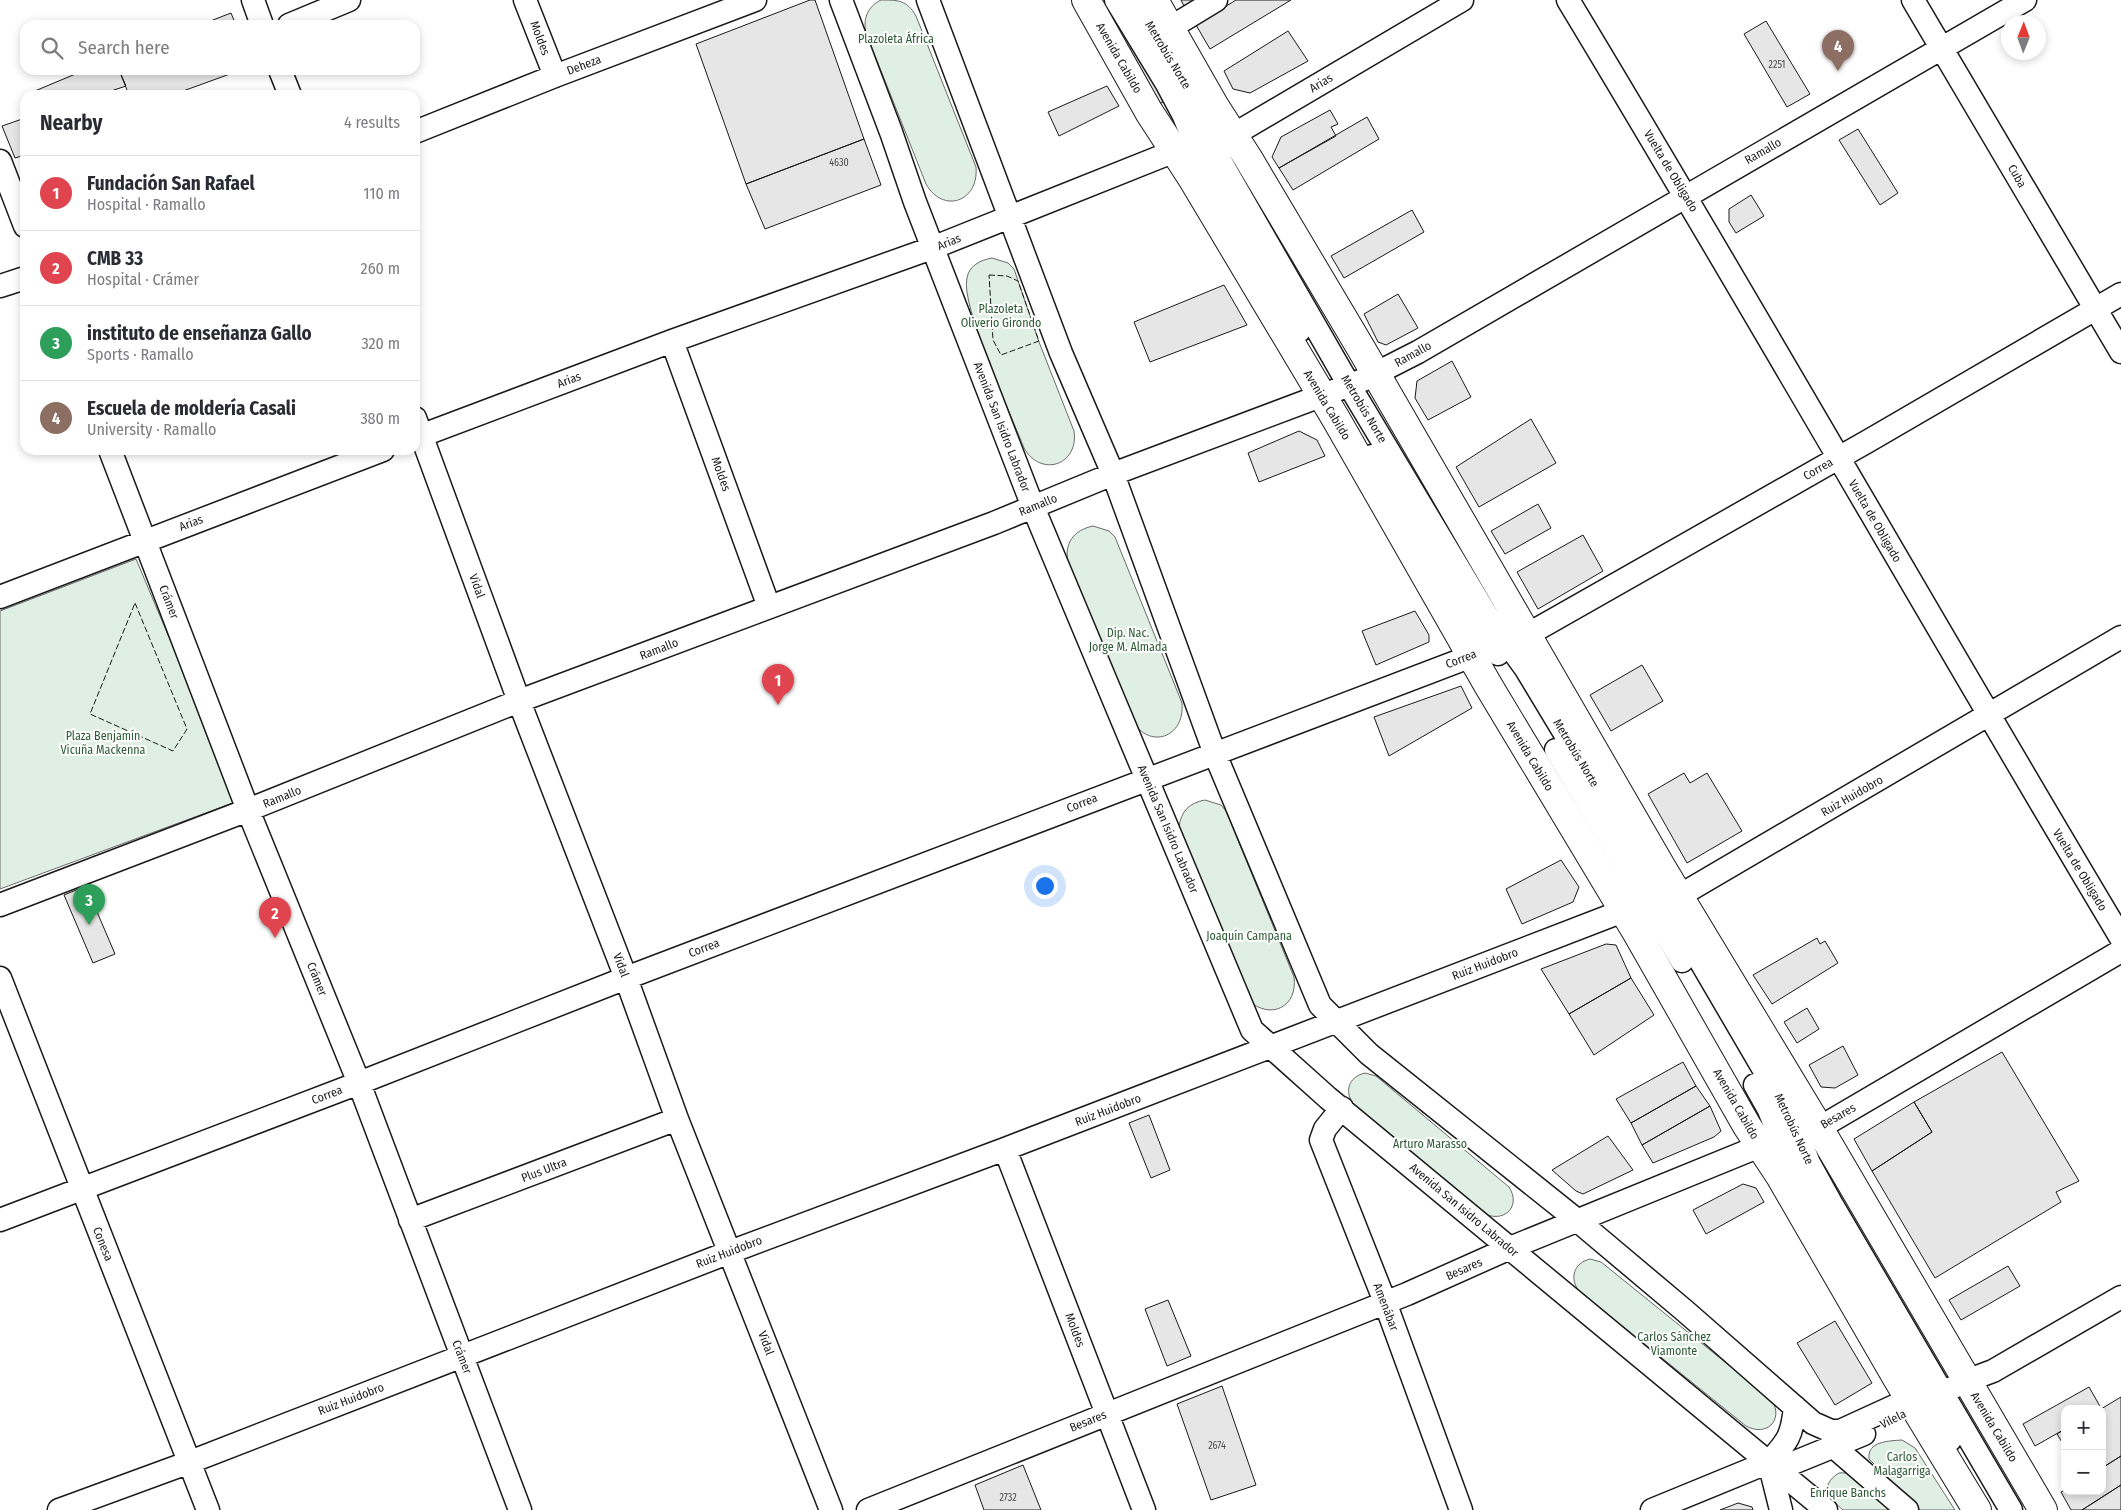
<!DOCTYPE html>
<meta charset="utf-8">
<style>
body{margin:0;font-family:"Fira Sans Condensed",sans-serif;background:#f2f2f3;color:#2b2b33}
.controls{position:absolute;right:15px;bottom:15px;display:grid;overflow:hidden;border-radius:10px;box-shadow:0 2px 8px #0003}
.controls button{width:45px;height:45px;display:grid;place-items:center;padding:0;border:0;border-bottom:1px solid #e1e1e2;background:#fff;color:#2b2b33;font:25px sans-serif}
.compass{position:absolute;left:2001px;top:15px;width:45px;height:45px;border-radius:50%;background:#fff;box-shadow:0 2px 8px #0003;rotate:1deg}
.you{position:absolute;left:1044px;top:885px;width:18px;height:18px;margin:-12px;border:4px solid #fff;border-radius:50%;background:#1a73e8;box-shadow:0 0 0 8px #1a73e833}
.badge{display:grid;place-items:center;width:32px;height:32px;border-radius:50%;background:#c62828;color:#fff;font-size:16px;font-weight:700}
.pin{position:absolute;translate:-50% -41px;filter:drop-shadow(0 1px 2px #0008)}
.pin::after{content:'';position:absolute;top:26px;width:18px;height:15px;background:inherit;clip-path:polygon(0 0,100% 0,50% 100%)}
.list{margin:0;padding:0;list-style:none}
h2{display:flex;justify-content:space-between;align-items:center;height:65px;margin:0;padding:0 20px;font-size:21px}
h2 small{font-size:16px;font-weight:400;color:#7c7c81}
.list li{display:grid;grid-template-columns:32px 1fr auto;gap:15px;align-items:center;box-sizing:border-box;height:75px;padding:0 20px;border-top:1px solid #e1e1e2}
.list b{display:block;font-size:19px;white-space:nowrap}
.list p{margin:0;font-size:16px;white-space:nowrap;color:#7c7c81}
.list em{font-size:16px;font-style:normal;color:#7c7c81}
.icon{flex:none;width:28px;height:28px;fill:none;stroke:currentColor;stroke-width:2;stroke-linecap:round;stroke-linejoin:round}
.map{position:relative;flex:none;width:2121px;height:1510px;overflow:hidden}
.search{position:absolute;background:#fff;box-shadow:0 2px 8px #0003;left:20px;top:20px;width:400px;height:55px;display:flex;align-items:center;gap:12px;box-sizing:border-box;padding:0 18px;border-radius:15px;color:#7c7c81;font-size:19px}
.panel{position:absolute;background:#fff;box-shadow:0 2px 8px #0003;left:20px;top:90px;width:400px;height:365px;border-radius:15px}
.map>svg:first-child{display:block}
.green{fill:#e0efe3;stroke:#6a6a6a}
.building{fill:#e6e6e6;stroke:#1a1a1a}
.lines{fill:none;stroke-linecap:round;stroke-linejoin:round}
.minor-casing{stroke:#1a1a1a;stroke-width:25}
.major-casing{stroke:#1a1a1a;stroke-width:30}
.minor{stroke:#fff;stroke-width:22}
.major{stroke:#fff;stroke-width:28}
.fence{stroke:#1a1a1a;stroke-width:1;stroke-dasharray:6 2.5;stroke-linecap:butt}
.labels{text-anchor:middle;stroke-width:4;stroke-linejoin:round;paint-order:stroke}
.number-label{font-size:10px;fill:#4d4d4d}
.street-label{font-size:12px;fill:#1a1a1a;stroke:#fff}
.park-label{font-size:12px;fill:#2b5a34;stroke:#fff}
</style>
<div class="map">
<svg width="2121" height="1510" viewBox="0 0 2121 1510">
<rect width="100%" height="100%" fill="#fff"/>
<path class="green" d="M881 0C898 0 907 0 916 16L976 167C979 202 943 214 926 184L866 33C863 19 867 7 881 0Z
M992 258 1008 263 1014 269 1039 342 1074 431C1079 465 1041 478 1024 448 1012 417 960 305 967 278 969 266 980 260 992 258Z
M1093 526 1109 531 1115 537 1182 703C1185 738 1149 750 1132 720L1068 562C1064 543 1074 530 1093 526Z
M136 559 238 801 0 889V611Z
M1205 800 1221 805 1226 811 1294 977C1298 1007 1271 1020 1249 1001L1179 827C1181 811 1189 803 1205 800Z
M1365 1073 1376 1076 1509 1187C1522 1207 1503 1224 1483 1213L1354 1105C1344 1092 1348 1077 1365 1073Z
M1590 1259 1601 1262 1772 1400C1784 1421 1766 1437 1746 1426L1579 1291C1569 1278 1574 1263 1590 1259Z
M1902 1440 1915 1448 1955 1510H1920L1869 1459C1867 1441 1889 1441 1902 1440Z
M1839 1473C1857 1470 1877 1498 1889 1510H1843C1830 1499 1818 1486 1839 1473Z"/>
<path class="building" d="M810 0H815L864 139 746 184 696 44Z
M1181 0H1195L1184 6Z
M1236 0H1291L1210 49 1196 25Z
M231 13 236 25H200Z
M1766 21 1810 94 1787 107 1744 34Z
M1288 31 1308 61 1250 93 1233 89 1224 71Z
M1134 47 1165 101 1159 104 1127 51Z
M85 70H119L126 86 99 95H30V93Z
M119 70H241L172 95H129Z
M1107 86 1119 106 1059 136 1048 112Z
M1330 110 1338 124 1331 127 1336 136 1279 168 1272 157 1281 137Z
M1367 117 1379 139 1293 190 1279 168Z
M25 118V155L15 158 2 126Z
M1858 129 1898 193 1880 205 1839 140Z
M864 139 881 185 765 229 746 184Z
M1751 195 1764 216 1736 233 1729 222V209Z
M1412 210 1424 232 1344 278 1331 256Z
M1224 285 1247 325 1150 362 1134 322Z
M1398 294 1418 328 1386 345 1378 342 1364 314Z
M1452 361 1471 397 1428 420 1415 398 1417 381Z
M1531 419 1556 463 1479 507 1456 467Z
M1299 431 1317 440 1325 456 1259 482 1248 453Z
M1538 504 1551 528 1505 554 1491 531Z
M1583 535 1603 571 1538 609 1517 572Z
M1415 611 1429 635V642L1376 665 1362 631Z
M1642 665 1663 701 1611 731 1590 695Z
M1461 686 1472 708 1389 756 1374 717Z
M1684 773 1690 783 1707 773 1742 831 1687 863 1648 794Z
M1561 860 1579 887 1573 902 1522 924 1506 889Z
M86 886 115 954 93 963 64 895Z
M1817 938 1820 944 1825 941 1838 963 1772 1004 1753 975Z
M1606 944 1616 945 1631 978 1569 1014 1541 969Z
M1631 978 1654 1015 1594 1055 1569 1014Z
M1807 1008 1819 1029 1797 1043 1784 1022Z
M1843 1046 1858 1075 1835 1088 1821 1087 1809 1065Z
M2002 1052 2079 1181 2056 1192 2061 1202 1935 1278 1872 1171 1932 1132 1914 1102Z
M1683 1062 1696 1086 1631 1123 1616 1099Z
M1696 1086 1710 1106 1642 1145 1631 1123Z
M1914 1102 1932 1132 1872 1171 1854 1139Z
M1710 1106 1721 1131 1714 1137 1653 1163 1642 1145Z
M1149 1115 1170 1170 1151 1178 1129 1123Z
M1608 1136 1633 1170 1583 1194 1576 1191 1552 1170Z
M1743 1184 1756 1188 1764 1202 1706 1234 1693 1210Z
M2008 1266 2020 1286 1961 1320 1949 1300Z
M1168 1300 1191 1356 1167 1366 1145 1309Z
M1835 1321 1872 1383 1835 1405 1797 1343Z
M1222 1386 1256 1485 1211 1500 1177 1404Z
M2089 1387 2101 1408 2065 1409V1429L2035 1446 2023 1424Z
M2121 1397V1456L2102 1468 2101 1409Z
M2065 1429V1447L2057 1434Z
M2121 1456V1485L2082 1510H2071L2061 1492 2065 1490V1491H2102V1468Z
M1023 1465 1041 1510H984L975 1485Z
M2121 1485V1510H2082Z
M1738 1503 1752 1507 1753 1510H1720Z"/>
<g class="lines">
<defs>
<path id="minor" d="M253 0 262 25
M525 0 555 76
M841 0 891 132 915 202 1033 507 1252 1030 1328 1098 1826 1510
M928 0 1061 353 1113 474 1215 754 1320 1005 1369 1054 1578 1221 1685 1311 1813 1423 1831 1431H1840L1910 1399
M1116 0 1167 84 1183 114 1207 171 1299 331
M1136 0 1200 109 1222 164 1349 385 1486 614 1526 669 1649 873 1788 1111 1809 1163 1831 1203 2011 1510
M1568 0C1756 311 1935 627 2121 938
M1913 0 2121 352
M289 25 349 0
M1170 28 1216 0
M280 70 290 95
M415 132 555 76 755 0
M0 161 25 226
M0 286 25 278
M672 341 769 607
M415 418 519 701 626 978 677 1119 831 1510
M415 438 672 341 932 248 1175 151 1233 135 1462 0
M110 450 248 810 359 1083 520 1510
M1372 456 1465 610 1498 654
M0 597 383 450
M1556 750 1682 961
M0 905 248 810 519 701 994 523 1113 474 1363 380 1418 352 2025 0
M0 978 208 1510
M1755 1085 1769 1110 1793 1169 1950 1440
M1342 1108 1325 1129 1321 1140 1385 1302 1461 1510
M1005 1149 1144 1510
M0 1220 359 1083 626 978 1527 635 1870 440 2121 294
M410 1220 677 1119
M1952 1388 1966 1381 1993 1371 2121 1297
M1834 1447 1907 1510
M1769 1462C1788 1441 1792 1436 1795 1407
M1769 1462 1781 1510
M59 1510 190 1462 730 1252 1005 1149 1623 911 1679 896 2121 637
M868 1510 1407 1294 1510 1248 1760 1146 1819 1128 2121 951
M1652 1510 1769 1462 1793 1463 1864 1434"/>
<path id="major" d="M1086 0 1149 112 1192 178 1336 419 1488 685 1637 933 1747 1126 1780 1176 1898 1380 1977 1510
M1154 0 1214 105 1248 158 1362 350 1662 868 1819 1128 2043 1510"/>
</defs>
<use href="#minor" class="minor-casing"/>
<use href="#major" class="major-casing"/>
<use href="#minor" class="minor"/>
<use href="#major" class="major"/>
<path class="fence" d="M989 275 1007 276 1018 281 1039 341 1001 355 993 340Z
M135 603 187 729 173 751 90 714Z"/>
</g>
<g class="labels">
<g class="number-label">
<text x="1777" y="68">2251</text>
<text x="839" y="166">4630</text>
<text x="1217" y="1449">2674</text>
<text x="1008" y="1501">2732</text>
</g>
<g class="street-label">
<text transform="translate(540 38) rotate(69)" y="4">Moldes</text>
<text transform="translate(1168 55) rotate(59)" y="4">Metrobús Norte</text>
<text transform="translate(1119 58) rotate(60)" y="4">Avenida Cabildo</text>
<text transform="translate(584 65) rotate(-21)" y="4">Deheza</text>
<text transform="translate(1321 83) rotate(-31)" y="4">Arias</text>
<text transform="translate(1763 151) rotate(-30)" y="4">Ramallo</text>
<text transform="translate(1671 171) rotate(59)" y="4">Vuelta de Obligado</text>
<text transform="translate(2017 176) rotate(60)" y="4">Cuba</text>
<text transform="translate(949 242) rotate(-22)" y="4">Arias</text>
<text transform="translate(1413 354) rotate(-29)" y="4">Ramallo</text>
<text transform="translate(569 380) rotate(-21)" y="4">Arias</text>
<text transform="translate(1327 405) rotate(59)" y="4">Avenida Cabildo</text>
<text transform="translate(1364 409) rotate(59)" y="4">Metrobús Norte</text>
<text transform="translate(1002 427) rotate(69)" y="4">Avenida San Isidro Labrador</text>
<text transform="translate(1818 469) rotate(-30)" y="4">Correa</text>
<text transform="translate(721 474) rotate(70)" y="4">Moldes</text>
<text transform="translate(1038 505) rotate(-22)" y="4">Ramallo</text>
<text transform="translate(1875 521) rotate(60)" y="4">Vuelta de Obligado</text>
<text transform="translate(191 523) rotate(-21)" y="4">Arias</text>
<text transform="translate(477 586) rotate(70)" y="4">Vidal</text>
<text transform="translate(169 602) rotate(69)" y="4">Crámer</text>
<text transform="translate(659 649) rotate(-21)" y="4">Ramallo</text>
<text transform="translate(1461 659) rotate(-21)" y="4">Correa</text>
<text transform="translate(1576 753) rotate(59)" y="4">Metrobús Norte</text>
<text transform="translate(1530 756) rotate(59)" y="4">Avenida Cabildo</text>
<text transform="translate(1852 796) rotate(-30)" y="4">Ruiz Huidobro</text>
<text transform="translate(282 797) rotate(-22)" y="4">Ramallo</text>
<text transform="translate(1082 803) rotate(-21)" y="4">Correa</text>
<text transform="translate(1168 829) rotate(67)" y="4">Avenida San Isidro Labrador</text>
<text transform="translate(2080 870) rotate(59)" y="4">Vuelta de Obligado</text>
<text transform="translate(704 948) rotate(-21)" y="4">Correa</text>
<text transform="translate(1485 964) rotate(-21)" y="4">Ruiz Huidobro</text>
<text transform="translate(621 965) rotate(69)" y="4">Vidal</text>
<text transform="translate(317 979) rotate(68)" y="4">Crámer</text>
<text transform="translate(327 1095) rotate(-21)" y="4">Correa</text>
<text transform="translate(1736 1104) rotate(60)" y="4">Avenida Cabildo</text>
<text transform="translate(1108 1110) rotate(-21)" y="4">Ruiz Huidobro</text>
<text transform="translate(1838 1116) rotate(-30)" y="4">Besares</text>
<text transform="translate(1794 1129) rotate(65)" y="4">Metrobús Norte</text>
<text transform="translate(544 1170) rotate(-21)" y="4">Plus Ultra</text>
<text transform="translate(1464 1210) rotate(40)" y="4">Avenida San Isidro Labrador</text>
<text transform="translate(103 1244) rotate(68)" y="4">Conesa</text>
<text transform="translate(729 1252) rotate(-21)" y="4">Ruiz Huidobro</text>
<text transform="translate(1464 1269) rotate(-24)" y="4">Besares</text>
<text transform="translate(1386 1307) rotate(69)" y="4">Amenábar</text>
<text transform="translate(1075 1330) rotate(69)" y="4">Moldes</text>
<text transform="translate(766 1343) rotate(69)" y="4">Vidal</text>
<text transform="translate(462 1357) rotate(69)" y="4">Crámer</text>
<text transform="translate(351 1399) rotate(-21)" y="4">Ruiz Huidobro</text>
<text transform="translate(1893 1419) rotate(-27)" y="4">Vilela</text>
<text transform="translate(1088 1421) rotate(-22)" y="4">Besares</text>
<text transform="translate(1994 1427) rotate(59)" y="4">Avenida Cabildo</text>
</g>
<g class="park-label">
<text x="896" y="43">Plazoleta África</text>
<text x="1001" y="313">Plazoleta<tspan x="1001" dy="14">Oliverio Girondo</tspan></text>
<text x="1128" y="637">Dip. Nac.<tspan x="1128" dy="14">Jorge M. Almada</tspan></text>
<text x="103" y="740">Plaza Benjamín<tspan x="103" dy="14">Vicuña Mackenna</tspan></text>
<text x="1249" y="940">Joaquín Campana</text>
<text x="1430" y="1148">Arturo Marasso</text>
<text x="1674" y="1341">Carlos Sánchez<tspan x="1674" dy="14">Viamonte</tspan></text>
<text x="1902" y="1461">Carlos<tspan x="1902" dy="14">Malagarriga</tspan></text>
<text x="1848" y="1497">Enrique Banchs</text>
</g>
</g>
</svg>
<div class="controls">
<button>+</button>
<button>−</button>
</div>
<svg class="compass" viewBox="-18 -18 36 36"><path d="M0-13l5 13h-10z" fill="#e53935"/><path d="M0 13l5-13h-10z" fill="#7c7c81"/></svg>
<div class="you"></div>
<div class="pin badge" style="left:778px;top:705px;background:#e0444e">1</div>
<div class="pin badge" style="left:275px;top:938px;background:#e0444e">2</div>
<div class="pin badge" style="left:89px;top:925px;background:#2e9e5b">3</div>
<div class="pin badge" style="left:1838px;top:71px;background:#8d6e63">4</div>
<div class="search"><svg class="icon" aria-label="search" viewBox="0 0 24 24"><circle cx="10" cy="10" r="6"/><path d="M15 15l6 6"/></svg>Search here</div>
<section class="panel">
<h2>Nearby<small>4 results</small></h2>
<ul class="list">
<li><span class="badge" style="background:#e0444e">1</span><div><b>Fundación San Rafael</b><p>Hospital · Ramallo</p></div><em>110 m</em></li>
<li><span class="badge" style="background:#e0444e">2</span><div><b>CMB 33</b><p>Hospital · Crámer</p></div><em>260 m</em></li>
<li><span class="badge" style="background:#2e9e5b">3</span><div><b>instituto de enseñanza Gallo</b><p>Sports · Ramallo</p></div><em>320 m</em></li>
<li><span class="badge" style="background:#8d6e63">4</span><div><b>Escuela de moldería Casali</b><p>University · Ramallo</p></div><em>380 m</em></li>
</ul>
</section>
</div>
